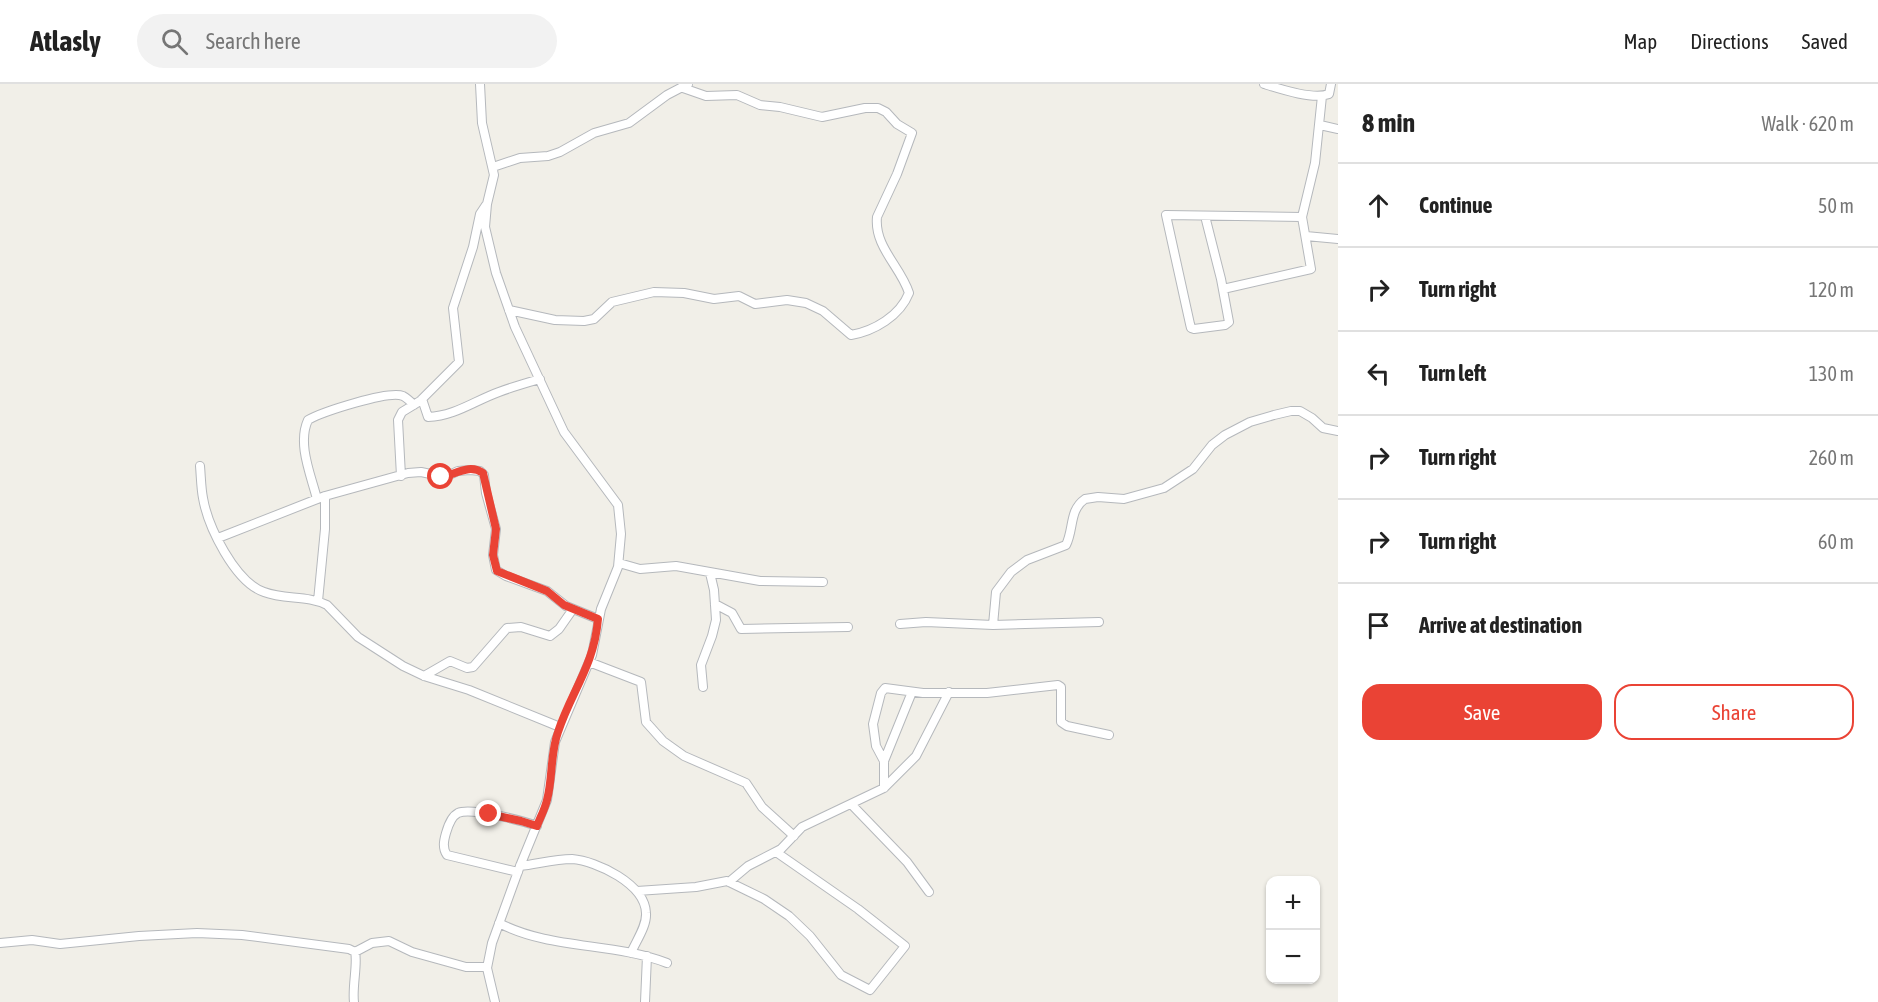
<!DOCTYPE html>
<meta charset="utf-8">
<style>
body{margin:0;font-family:"Asap Condensed",sans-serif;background:#f2f2f2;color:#222}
.controls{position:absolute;right:18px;bottom:18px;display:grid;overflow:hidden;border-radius:12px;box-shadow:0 2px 4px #0004}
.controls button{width:54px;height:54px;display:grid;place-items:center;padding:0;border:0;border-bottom:2px solid #e0e0e0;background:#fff;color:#222;font:30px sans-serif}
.stop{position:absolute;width:18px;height:18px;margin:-14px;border:4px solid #ea4335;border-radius:50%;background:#fff}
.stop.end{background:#ea4335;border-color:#fff;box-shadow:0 2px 6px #0008}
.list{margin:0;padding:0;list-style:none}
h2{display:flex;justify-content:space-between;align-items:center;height:78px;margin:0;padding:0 24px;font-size:26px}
h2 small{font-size:20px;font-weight:400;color:#767676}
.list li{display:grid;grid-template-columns:39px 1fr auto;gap:18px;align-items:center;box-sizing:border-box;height:84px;padding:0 24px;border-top:2px solid #e0e0e0}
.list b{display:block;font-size:22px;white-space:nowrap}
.list em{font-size:20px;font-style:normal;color:#767676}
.actions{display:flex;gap:12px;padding:18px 24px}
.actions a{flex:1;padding:14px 0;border:2px solid #ea4335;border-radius:18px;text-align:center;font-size:21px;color:#ea4335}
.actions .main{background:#ea4335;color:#fff}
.icon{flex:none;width:33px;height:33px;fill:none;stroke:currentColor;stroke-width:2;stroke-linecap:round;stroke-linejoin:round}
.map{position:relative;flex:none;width:1338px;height:918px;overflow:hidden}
header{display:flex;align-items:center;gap:36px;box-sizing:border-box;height:84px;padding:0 30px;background:#fff;border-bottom:2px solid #e0e0e0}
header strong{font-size:28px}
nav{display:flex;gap:33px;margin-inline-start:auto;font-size:21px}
.search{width:420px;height:54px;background:#f2f2f2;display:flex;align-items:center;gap:15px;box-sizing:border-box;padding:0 21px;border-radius:33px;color:#767676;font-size:22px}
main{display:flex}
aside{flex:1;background:#fff}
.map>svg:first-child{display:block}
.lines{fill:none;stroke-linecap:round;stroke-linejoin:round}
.minor-casing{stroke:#b5b8bc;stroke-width:10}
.minor{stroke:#fff;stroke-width:8}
.route{stroke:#ea4335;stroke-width:8}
</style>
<header>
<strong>Atlasly</strong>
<div class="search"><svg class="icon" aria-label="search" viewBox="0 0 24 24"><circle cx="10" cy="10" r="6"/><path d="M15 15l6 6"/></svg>Search here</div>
<nav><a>Map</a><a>Directions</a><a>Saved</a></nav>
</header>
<main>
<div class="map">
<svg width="1338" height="918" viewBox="0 0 1338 918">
<rect width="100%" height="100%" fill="#f1efe8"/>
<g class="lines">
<defs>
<path id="minor" d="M480 0 482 39 494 91 487 120 485 143 496 189 515 243 564 348 618 421 621 450 618 483 601 525 592 571 555 658 547 716 520 782 492 859 487 884 495 918
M1264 0C1280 5 1313 16 1329 10L1331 0
M1320 41 1338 45
M493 83 520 74 548 72 560 68 594 49 629 39 667 11 688 0
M1205 132 1221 195 1229 238 1225 241 1194 245 1191 244 1190 240 1166 131 1302 133
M1306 152 1338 155
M1223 205 1311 185 1302 133 1315 79 1322 12
M509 226 555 236 584 237 594 235 612 218 654 208 684 209 714 215 739 212 755 220 787 216 806 219 823 227 851 251C874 247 900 232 909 209 901 183 874 163 877 133L897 90 912 49 897 40 886 28 878 24H865L822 33 780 23 760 21 737 11 706 12 683 4
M422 315 428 333C455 332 474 317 499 308 512 303 526 299 540 295
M200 382C201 393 201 404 203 414 208 443 235 498 264 508 285 516 307 511 327 521L358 553 403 582 424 592 469 606 560 643
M401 392 398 336 402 328 420 317 459 278 453 224 473 163 480 130 486 121
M317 415C311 391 297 360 308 336 322 328 389 306 403 312 407 314 411 318 414 321
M218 454 325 412 408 389 421 388 445 393 458 387 470 386 480 387 484 391 486 409 496 445 493 471 496 486 506 492 547 507 566 522 598 535
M619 479 640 485 676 482 760 497 823 498
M318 517 325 445V412
M715 520 732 529 741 545 848 543
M900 540 926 538 993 541 1099 538
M993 541 996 508 1011 488 1027 476 1066 461C1074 445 1069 426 1085 415L1098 413 1124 415 1164 404 1193 385 1212 361 1225 351 1250 338 1274 331 1291 327H1300L1312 334 1323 344 1338 347
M589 578 641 598 646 638 663 657 684 672 746 699 762 723 794 752
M424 592 450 577 467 584 473 583 507 544 521 543 550 552 559 545 573 525
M703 603 701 581 712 552 716 536 714 506 710 489
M884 677 912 608
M884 704V677L876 662 873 640 881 609 885 604 923 609H987L1058 601 1061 603V638L1067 642 1109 651
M852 721 907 778 929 808
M520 782C537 780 555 775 572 775 597 777 645 800 646 829 647 842 636 857 631 869
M518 788 447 771C442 764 444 756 446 749 448 742 452 732 458 729 471 723 523 737 537 742
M729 798 748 782 781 765 802 743 884 704 916 672 949 608
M637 807 696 803 727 797 764 815 789 832 810 852 841 891 870 906 905 862 858 825 776 768
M499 839C551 866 613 858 667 879
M0 859 32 856 60 860 139 852 197 849 242 851 349 865 355 868C358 879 352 903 354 918
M355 868 372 859 389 857 412 868 466 883H487
M645 918 647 872"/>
</defs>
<use href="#minor" class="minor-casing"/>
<use href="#minor" class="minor"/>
</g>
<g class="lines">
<path class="route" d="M441 393C455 391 469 379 483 389L496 445 493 471 497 487 547 507 564 521 598 535C594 582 572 606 558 648 550 670 553 694 547 716 545 725 540 734 537 742L521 737 489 730"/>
</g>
</svg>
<div class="controls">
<button>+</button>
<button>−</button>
</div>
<div class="stop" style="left:441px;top:393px"></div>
<div class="stop end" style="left:489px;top:730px"></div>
</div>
<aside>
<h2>8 min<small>Walk · 620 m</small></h2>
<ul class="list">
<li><svg class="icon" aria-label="ahead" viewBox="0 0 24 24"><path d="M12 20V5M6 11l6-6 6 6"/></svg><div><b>Continue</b></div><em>50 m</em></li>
<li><svg class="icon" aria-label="right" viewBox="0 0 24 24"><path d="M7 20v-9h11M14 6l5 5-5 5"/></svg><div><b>Turn right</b></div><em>120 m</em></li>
<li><svg class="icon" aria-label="left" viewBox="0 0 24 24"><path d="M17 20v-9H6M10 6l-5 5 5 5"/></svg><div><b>Turn left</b></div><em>130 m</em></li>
<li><svg class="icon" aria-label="right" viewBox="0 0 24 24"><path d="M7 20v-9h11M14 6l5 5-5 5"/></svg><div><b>Turn right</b></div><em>260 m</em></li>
<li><svg class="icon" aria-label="right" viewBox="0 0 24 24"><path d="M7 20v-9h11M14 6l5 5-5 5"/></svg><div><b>Turn right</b></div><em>60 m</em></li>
<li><svg class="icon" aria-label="arrive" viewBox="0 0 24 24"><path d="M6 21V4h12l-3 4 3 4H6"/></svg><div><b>Arrive at destination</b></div></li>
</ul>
<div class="actions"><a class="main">Save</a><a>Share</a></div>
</aside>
</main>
